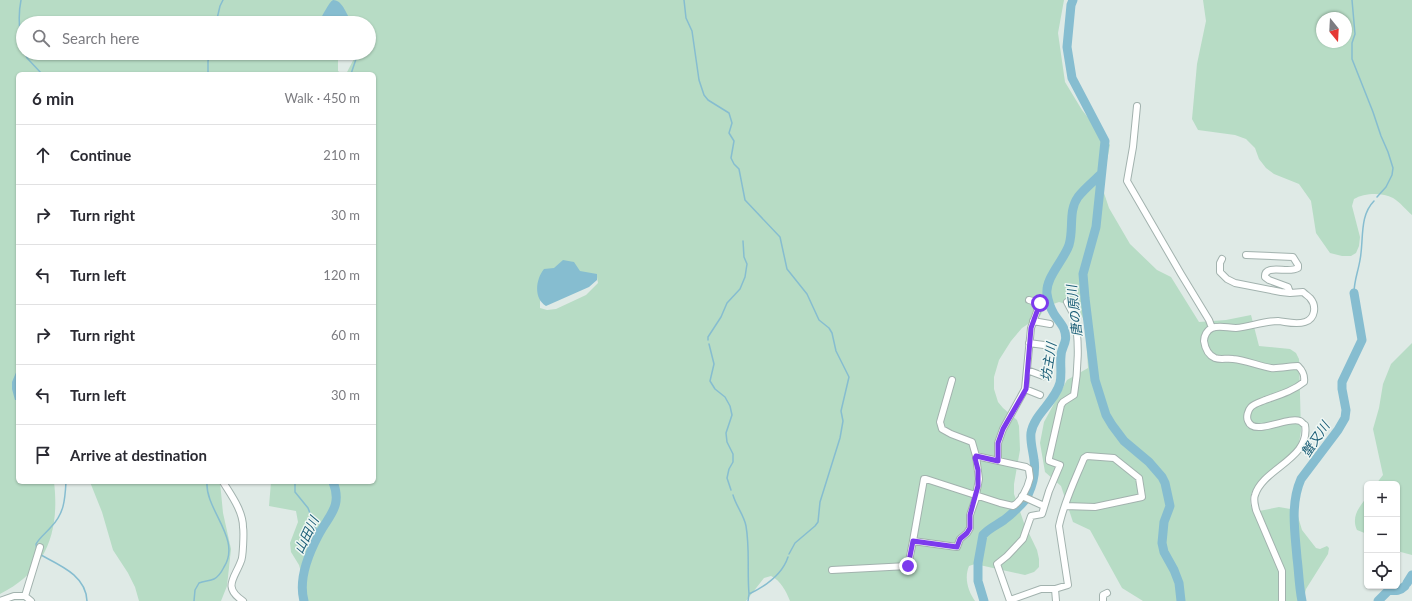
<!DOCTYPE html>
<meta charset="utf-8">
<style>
body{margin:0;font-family:Lato,"Noto Sans JP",sans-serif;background:#f7f7f7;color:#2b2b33}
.controls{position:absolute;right:12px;bottom:12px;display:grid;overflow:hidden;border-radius:6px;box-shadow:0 1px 3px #0004}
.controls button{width:36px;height:36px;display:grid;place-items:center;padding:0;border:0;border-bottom:1px solid #e1e1e2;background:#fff;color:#2b2b33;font:20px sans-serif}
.compass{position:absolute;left:1316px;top:12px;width:36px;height:36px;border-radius:50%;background:#fff;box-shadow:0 1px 3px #0004;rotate:162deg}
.stop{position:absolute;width:12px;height:12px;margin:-9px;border:3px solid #7c3aed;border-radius:50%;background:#fff}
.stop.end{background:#7c3aed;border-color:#fff;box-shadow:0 1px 4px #0008}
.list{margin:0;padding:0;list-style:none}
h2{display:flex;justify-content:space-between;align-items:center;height:52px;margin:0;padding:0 16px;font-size:17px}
h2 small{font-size:13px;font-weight:400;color:#7c7c81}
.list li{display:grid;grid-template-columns:26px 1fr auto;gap:12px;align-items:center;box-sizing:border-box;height:60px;padding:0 16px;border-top:1px solid #e1e1e2}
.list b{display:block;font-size:15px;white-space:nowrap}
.list em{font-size:13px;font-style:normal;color:#7c7c81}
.icon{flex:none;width:22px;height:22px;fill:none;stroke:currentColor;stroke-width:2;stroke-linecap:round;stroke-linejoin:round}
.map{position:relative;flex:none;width:1412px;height:601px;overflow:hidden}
.search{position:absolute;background:#fff;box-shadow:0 1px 3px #0004;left:16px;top:16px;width:360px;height:44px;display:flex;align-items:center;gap:10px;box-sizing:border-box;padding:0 14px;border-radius:22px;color:#7c7c81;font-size:15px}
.panel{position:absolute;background:#fff;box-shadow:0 1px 3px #0004;left:16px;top:72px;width:360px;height:412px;border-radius:6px}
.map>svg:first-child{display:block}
.green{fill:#b7dcc5;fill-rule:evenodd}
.water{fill:#86bdd0}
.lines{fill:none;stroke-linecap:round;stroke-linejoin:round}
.stream{stroke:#86bdd0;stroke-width:1.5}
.river{stroke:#86bdd0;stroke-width:9}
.minor-casing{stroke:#a2b2ae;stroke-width:8}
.minor{stroke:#fff;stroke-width:6}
.route{stroke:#7c3aed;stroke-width:5}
.labels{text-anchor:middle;stroke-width:3;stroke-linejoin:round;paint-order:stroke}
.water-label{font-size:13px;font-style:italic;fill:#1a5d76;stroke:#eff7f4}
</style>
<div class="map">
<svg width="1412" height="601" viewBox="0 0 1412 601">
<rect width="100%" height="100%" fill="#dfeae6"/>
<path class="green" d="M0 0H1064L1058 33 1065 82 1082 110 1110 145 1104 176V193L1109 208 1130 244 1157 270 1171 277 1199 322 1226 320 1251 315 1259 346 1290 349 1296 353 1299 359 1301 431 1299 443 1296 450 1252 491C1250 499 1249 505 1254 512L1279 507 1296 510 1302 530 1316 548 1320 549 1327 546 1329 548 1328 554 1306 589 1303 601H1143L1122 588 1090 530 1073 522 1061 486 1045 472 1040 443 1044 422 1067 380 1088 368 1085 323 1078 307 1059 302 1045 307 1040 316 1022 328 1011 341 999 360 994 377V389L998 402 1003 408 1017 420 1019 426 1020 450 1014 484V494L1024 523 1037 550 1039 559V567L1034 572 1025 575 975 564 969 566C964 578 968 591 975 601H790C786 591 781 581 771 576L764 578 746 601H303L301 597V591L304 582 299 565 291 552 290 543 298 522 296 511 269 506 271 482H374V74H346L357 53H369V23H23V53H327L329 56 334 53 338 58V71L342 74H18V482H54C60 532 46 571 0 594ZM557 268 597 277 598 283 586 295 556 309 547 310 540 308V291Z
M1203 0H1412V215C1406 210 1400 202 1393 198 1382 192 1364 193 1354 199L1352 206 1360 237 1359 246 1356 253 1351 256H1342L1330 253 1316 233 1311 201 1299 184 1274 174 1266 168 1259 159 1255 148 1246 139 1235 135 1198 130 1192 119 1197 64 1206 21ZM1322 18H1346V42H1322Z
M1412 343V555L1397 551V484H1376L1383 475 1373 429 1379 408 1383 384 1391 364Z
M90 482H220L223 513 231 549 227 586 221 601H139L135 587 128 573 113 550 102 512Z
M1367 497V534L1357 530C1351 517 1359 507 1367 497Z"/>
<path class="water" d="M333 0C343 0 347 16 352 23H318C322 17 329 2 333 0Z
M563 260 574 262 580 271 597 274V280L589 287 546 306C533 298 536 279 544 269L554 268Z
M18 359V400H15L12 389V382L17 370V362Z"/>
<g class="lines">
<path class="stream" d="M21 0C18 15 19 31 23 46
M684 0 686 18 692 31 699 80 704 95 708 100 729 113 732 123 729 133 734 141 731 158 734 164 739 169 745 200 780 237 787 269 807 294 819 320 829 328 832 333 836 351 849 377 841 411 843 421 840 438 820 502 818 522 815 526 795 543 789 554
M1352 0 1355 34 1352 43V59L1373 112 1381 136 1388 152 1393 168 1392 175 1386 187 1377 197
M216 23 220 6 223 0
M25 53 27 58 42 74
M208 74V61L210 53
M351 74 358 53
M1354 293C1354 281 1358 272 1360 260 1364 240 1359 216 1374 201
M708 340V337L721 317 727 303 740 289 745 277 747 264 744 257 743 241
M709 344 714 364 710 381 715 389 725 397 730 406 732 415 726 433 727 442 733 454V462L729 469 727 478 731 490
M295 482V492L308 508 318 534
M733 495C736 506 744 515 746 526 750 549 747 571 749 594
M37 551 36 544C40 537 46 533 51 527 64 514 65 500 66 482
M39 554C59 565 86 575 87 601
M194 601 195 590 199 583C204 581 210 581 214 579 218 577 222 571 224 567 242 539 205 510 207 482
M748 601 749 594C766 586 782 575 788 557"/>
<path class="river" d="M1073 0 1071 5 1067 47 1072 78 1105 141 1096 227 1083 274 1085 298 1095 380 1106 415 1112 425 1124 441 1149 462 1162 477 1165 483 1170 506 1164 522 1162 543 1164 552 1174 570 1179 583 1181 601
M1028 495C1033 484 1036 473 1034 460 1033 451 1030 442 1031 433 1034 414 1055 402 1060 383 1062 374 1060 365 1061 356 1061 346 1069 343 1064 329 1062 324 1057 319 1054 314 1051 309 1048 301 1047 294 1045 278 1064 260 1069 245 1074 229 1068 211 1078 197 1084 189 1094 181 1101 174
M1407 583 1412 575
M304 601C298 579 308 555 318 536 328 516 343 507 333 482
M984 601 978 581V563L983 535C989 528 997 525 1004 520 1012 514 1019 507 1025 500
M1302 601C1299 587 1299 573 1297 558 1295 532 1290 504 1301 479L1338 430 1345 418 1346 410 1342 389V382L1362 340 1354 293
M1378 601 1389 590C1396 591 1400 591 1405 586"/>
<defs>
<path id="minor" d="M1137 106 1133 147 1127 181 1181 274 1209 320 1212 328
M1246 255 1293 257 1298 265V268C1289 274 1264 263 1265 277L1269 280 1288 287 1290 293
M1222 259 1220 263V272L1227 279 1235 283 1281 292 1290 293 1303 292C1305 294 1308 296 1310 298 1317 306 1315 319 1305 322 1296 325 1287 322 1278 321 1263 321 1250 327 1236 328 1228 328 1219 325 1212 328 1207 330 1204 336 1204 341 1205 348 1208 355 1215 358 1220 360 1227 358 1233 359 1246 360 1258 366 1271 368 1277 369 1291 366 1298 366 1303 371 1305 375 1304 382 1293 391 1279 395 1265 400 1261 402 1255 403 1251 407 1248 410 1246 417 1248 421 1254 437 1287 416 1300 421 1302 422 1303 424 1305 425 1311 459 1263 468 1255 495 1253 500 1255 505 1256 510L1282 571V601
M1033 321 1050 324
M1029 343 1051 346
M1027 370 1043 376
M952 380 940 422 942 429 951 434 972 442 976 456 1026 467 1029 469C1029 472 1030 475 1030 478 1028 487 1021 502 1013 506L1000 503 926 479H924L913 541 957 547 960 539 967 533 970 528V515L977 495
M1025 389 1040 395
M998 461V443L1003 429 1025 389 1031 328 1040 303 1029 300
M223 482C231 495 243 511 243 527 244 532 243 558 241 561 235 578 222 587 243 601
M976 495 979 479 976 456
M1022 496 1044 506
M832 570 908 566 913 541
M1055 589 1056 601
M25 596 40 547
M1010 600 1041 589H1055L1068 585 1059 526C1064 502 1075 480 1084 458L1087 456 1114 458 1139 478 1142 497 1095 507 1065 506
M0 601 14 596H25L31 601
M1010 601 997 564 1007 556 1023 539 1031 516 1042 514 1049 491 1060 465 1049 461V458L1061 405 1063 402 1074 395C1078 372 1080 339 1074 316 1072 311 1069 306 1067 302
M1103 601V595L1107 593"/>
</defs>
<use href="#minor" class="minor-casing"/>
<use href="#minor" class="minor"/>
</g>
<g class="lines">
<path class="route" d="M908 566 913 541 957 547 960 539 967 533 970 528V515L978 486V470L975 458 976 456 998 461V443L1003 429 1026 389 1031 328 1040 303"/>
</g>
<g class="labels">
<g class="water-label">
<text transform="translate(1074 311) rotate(-96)" y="5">唐の原川</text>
<text transform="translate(1048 362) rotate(-81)" y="5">坊主川</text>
<text transform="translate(1315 439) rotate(-56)" y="5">蟹又川</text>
<text transform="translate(306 535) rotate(-64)" y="5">山田川</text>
</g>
</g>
</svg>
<div class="controls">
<button>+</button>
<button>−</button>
<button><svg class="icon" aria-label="locate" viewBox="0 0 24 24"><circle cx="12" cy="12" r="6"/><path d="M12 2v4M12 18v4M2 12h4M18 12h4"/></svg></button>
</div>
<svg class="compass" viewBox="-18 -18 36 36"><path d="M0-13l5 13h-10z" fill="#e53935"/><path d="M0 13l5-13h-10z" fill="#7c7c81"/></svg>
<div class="stop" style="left:1040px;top:303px"></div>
<div class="stop end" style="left:908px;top:566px"></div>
<div class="search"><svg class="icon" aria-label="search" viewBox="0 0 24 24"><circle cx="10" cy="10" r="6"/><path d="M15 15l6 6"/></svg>Search here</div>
<section class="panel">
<h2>6 min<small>Walk · 450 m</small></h2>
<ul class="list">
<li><svg class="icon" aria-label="ahead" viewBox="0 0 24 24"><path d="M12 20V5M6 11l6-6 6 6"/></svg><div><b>Continue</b></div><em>210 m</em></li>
<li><svg class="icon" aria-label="right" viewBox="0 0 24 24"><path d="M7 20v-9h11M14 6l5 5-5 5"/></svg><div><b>Turn right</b></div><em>30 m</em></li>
<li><svg class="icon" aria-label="left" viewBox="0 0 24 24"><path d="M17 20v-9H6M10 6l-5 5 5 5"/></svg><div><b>Turn left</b></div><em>120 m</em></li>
<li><svg class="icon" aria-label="right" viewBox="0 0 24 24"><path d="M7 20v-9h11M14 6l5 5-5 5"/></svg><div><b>Turn right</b></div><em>60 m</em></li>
<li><svg class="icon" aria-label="left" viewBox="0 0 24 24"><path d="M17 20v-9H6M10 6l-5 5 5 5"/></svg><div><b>Turn left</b></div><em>30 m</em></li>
<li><svg class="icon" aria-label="arrive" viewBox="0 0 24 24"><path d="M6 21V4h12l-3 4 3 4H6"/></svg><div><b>Arrive at destination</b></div></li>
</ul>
</section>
</div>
